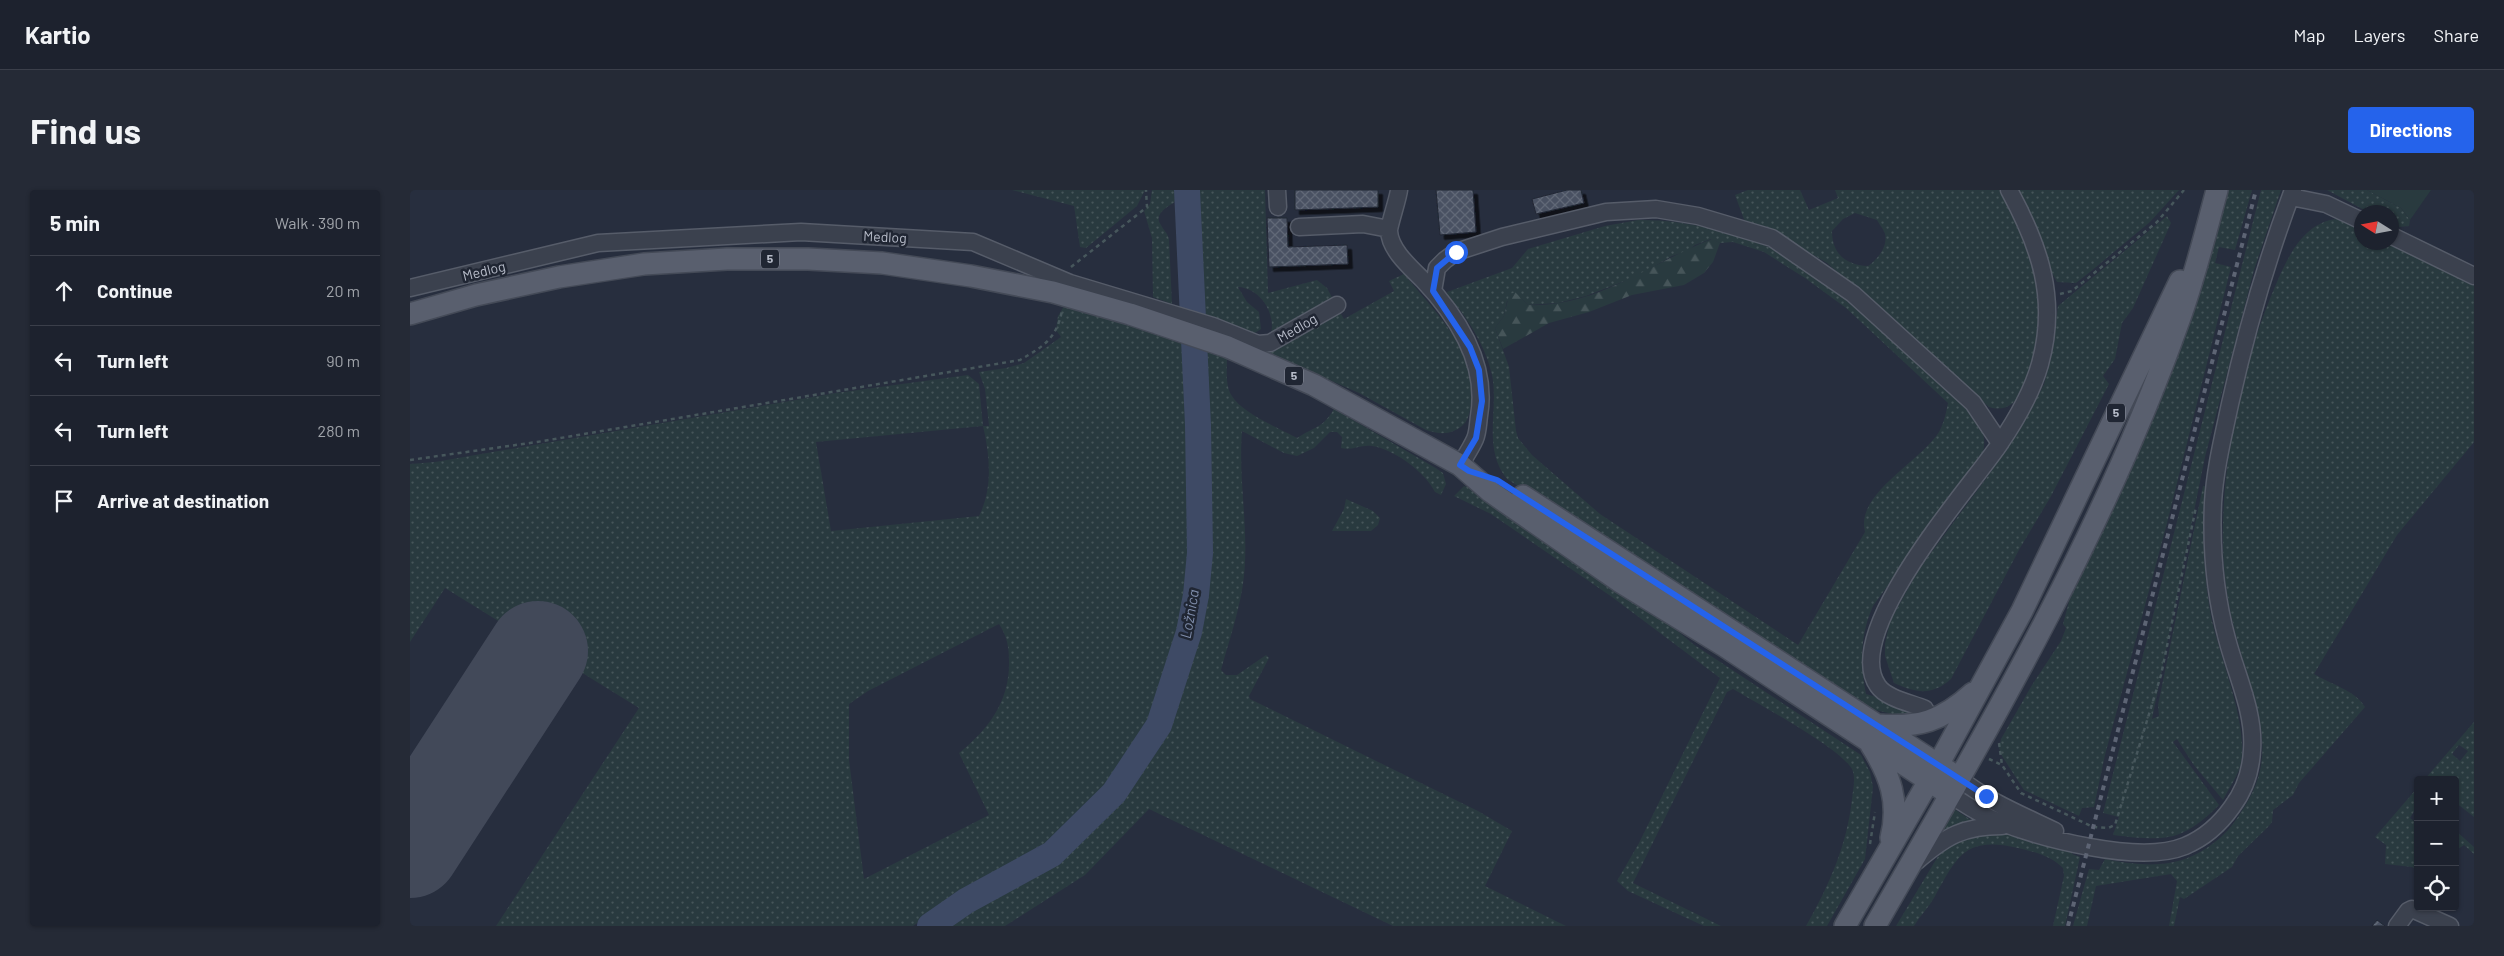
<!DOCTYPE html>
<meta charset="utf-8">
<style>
body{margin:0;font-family:Barlow,sans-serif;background:#252a36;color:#f1f3f6}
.controls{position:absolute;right:15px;bottom:15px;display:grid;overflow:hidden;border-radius:5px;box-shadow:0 1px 4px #0004}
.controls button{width:45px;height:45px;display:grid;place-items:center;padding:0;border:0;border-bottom:1px solid #3b3f4a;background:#1d222e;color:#f1f3f6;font:25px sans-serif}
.compass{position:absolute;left:1944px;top:15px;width:45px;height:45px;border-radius:50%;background:#1d222e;box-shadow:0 1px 4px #0004;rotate:281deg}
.stop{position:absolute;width:15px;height:15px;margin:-11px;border:4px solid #2563eb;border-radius:50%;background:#fff}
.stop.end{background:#2563eb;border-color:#fff;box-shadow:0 1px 5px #0008}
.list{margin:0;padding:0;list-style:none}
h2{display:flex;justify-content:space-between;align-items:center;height:65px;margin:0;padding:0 20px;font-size:21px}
h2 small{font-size:16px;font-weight:400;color:#a0a4aa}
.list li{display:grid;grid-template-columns:32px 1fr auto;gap:15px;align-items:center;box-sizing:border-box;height:70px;padding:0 20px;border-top:1px solid #3b3f4a}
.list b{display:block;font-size:19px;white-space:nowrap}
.list em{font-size:16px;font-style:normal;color:#a0a4aa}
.icon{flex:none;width:28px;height:28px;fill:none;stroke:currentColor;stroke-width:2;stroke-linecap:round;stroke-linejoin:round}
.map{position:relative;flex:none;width:2064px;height:736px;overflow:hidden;border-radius:5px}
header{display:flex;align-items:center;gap:30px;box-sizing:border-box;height:70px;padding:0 25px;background:#1d222e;border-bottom:1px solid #3b3f4a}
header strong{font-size:24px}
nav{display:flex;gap:28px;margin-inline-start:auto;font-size:18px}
.intro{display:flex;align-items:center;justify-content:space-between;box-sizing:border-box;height:120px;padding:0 30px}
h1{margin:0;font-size:35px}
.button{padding:12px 22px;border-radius:5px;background:#2563eb;color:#fff;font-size:18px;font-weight:700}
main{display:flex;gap:30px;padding:0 30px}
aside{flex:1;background:#1d222e;border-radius:5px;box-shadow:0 1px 4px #0004}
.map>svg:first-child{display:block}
.grass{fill:url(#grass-dots);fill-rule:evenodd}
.forest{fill:url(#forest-firs)}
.park{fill:#293a3f}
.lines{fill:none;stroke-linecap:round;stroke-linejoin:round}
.river{stroke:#3e4a65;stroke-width:26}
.runway{stroke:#424959;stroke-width:100}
.building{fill:url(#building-cross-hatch);stroke:#222835;filter:url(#shadow)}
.minor-casing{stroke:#565c69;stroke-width:19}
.major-casing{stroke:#444a57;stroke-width:24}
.path{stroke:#47575c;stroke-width:2.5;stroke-dasharray:4 4;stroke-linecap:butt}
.minor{stroke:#3b414e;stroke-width:16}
.major{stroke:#595f6e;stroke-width:21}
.rail{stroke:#5d6474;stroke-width:4;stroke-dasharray:5 5;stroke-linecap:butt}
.route{stroke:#2563eb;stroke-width:6}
.labels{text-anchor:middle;stroke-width:5;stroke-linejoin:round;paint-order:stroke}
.shield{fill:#202633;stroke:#8a8f9c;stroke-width:1}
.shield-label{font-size:12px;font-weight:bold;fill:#b7bcc9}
.street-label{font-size:14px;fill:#b7bcc9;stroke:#202633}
.water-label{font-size:15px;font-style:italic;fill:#818fad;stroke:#202633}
</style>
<header>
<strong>Kartio</strong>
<nav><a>Map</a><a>Layers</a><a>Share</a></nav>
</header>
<div class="intro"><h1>Find us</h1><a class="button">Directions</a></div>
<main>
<aside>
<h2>5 min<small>Walk · 390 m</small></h2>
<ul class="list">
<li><svg class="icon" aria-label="ahead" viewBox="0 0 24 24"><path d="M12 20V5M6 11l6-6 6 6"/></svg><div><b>Continue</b></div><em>20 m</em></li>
<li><svg class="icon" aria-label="left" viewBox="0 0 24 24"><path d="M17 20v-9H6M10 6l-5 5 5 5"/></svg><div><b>Turn left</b></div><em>90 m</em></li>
<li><svg class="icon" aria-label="left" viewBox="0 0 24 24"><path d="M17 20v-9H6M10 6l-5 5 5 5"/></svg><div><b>Turn left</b></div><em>280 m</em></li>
<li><svg class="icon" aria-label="arrive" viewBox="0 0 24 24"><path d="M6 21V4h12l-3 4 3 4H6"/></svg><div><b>Arrive at destination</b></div></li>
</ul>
</aside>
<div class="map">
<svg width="2064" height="736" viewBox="0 0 2064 736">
<defs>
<pattern id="grass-dots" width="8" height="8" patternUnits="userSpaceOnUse" patternTransform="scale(1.25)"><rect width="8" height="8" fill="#293a3f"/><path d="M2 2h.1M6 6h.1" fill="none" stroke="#465559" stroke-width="1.8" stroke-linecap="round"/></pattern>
<pattern id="forest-firs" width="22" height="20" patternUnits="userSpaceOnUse" patternTransform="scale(1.25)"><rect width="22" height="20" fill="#293a3f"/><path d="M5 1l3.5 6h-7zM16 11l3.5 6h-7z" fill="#465559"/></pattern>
<pattern id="building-cross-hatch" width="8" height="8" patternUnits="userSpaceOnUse" patternTransform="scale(1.25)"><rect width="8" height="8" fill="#495162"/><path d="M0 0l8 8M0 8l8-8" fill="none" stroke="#616877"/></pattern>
<filter id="shadow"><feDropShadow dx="4.5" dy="4.5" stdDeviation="0" flood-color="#0009"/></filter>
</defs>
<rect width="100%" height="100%" fill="#272e3e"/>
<path class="grass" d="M602 0H735L727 16 676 58 670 57 664 16Z
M742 0H770V9C762 14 742 23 751 35 754 41 757 42 759 49L762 114 743 107 742 48 734 21 740 14Z
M785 0H855L858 103 907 90 917 98 924 111 861 144C866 123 850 98 828 97L837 112 849 122 851 139 845 143H837L788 123Z
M1338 0H1390L1399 20 1428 8 1425 0H1592C1625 67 1649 129 1612 200 1606 214 1595 222 1579 217L1417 73 1371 46 1335 32 1325 5ZM1445 23 1467 30C1469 34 1474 40 1475 44 1478 57 1467 70 1458 76 1436 75 1422 64 1422 41L1433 29Z
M1606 0H1769L1740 32 1680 82 1666 93 1647 92 1642 83 1632 54Z
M1818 0H1842L1825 60 1809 57 1805 73 1821 77 1756 337 1695 565 1684 617 1672 618 1669 626 1614 600 1592 566 1589 558 1591 549 1622 495 1651 451 1656 438 1653 434 1660 408 1754 203 1793 85Z
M1851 0H1871L1844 80 1795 267 1742 529 1749 526 1748 515 1793 296H1796C1792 338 1793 379 1800 421 1807 463 1843 541 1829 580 1825 590 1818 600 1813 610L1783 574 1767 549 1763 552 1809 615C1771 653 1754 651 1703 645L1709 627 1693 623Z
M1917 0H1957L1991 18 2000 30 1999 36 1989 37 1982 34V22H1958Z
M1757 26 1761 33 1723 118 1712 133 1705 169 1693 186 1699 194 1640 308 1610 358 1541 489C1522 506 1506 503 1484 493L1475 466V454L1480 431 1509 379 1578 286 1620 221 1634 194 1641 167 1648 116Z
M1927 29 1951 37 1952 52 1982 51 2064 94V252L1987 345 1904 484C1920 494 1945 500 1955 517L1889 593 1883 605 1863 620 1862 632 1858 637 1828 666 1822 677 1774 709 1770 707 1764 736H1759L1767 691 1761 684 1686 696 1677 736H1663L1679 679 1689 680 1695 669C1741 678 1774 679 1811 647 1820 639 1827 629 1833 619 1869 565 1847 519 1831 463 1820 427 1813 390 1813 353 1811 275 1833 171 1864 99 1876 71 1892 32 1927 29Z
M1228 30C1272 29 1325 42 1365 60 1396 74 1431 106 1456 128 1491 158 1525 188 1560 218 1571 236 1578 245 1572 266L1463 416C1450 445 1450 474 1456 504L1495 515 1506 525 1495 527 1457 518 1097 289C1072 258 1089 220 1082 185 1077 162 1064 139 1050 120 1045 114 1039 110 1037 102L1102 78 1118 59 1195 36ZM1301 49 1310 53 1323 52 1354 62 1395 88 1436 118 1538 213C1536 223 1534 233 1529 242 1509 273 1445 304 1455 342L1388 455 1190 324 1122 265 1108 248 1106 241 1099 177 1085 138 1094 126 1097 111 1112 109 1118 115 1148 113 1176 106 1228 86 1262 66 1278 61 1285 55Z
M994 84C1024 121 1068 161 1061 213 1060 220 1059 229 1054 234 1043 245 1030 245 1016 240L949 203 854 161 928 119 934 129 984 101 979 91Z
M654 116 778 152 786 331V375L779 423 763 480 741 528 718 564 690 601 639 652 538 712 503 736H86L229 518 35 398 0 452V274L25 272 426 203 558 185 569 194 573 236H579L575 199 569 182 596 178 614 173 651 147 646 140 648 126ZM573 236C580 266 583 298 569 326L421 341 406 252ZM589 434C597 446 599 457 599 471 600 510 579 539 549 563L579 625 454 689 439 570V514L458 501Z
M793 158 817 169C817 181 815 195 822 206 832 223 869 238 887 248 905 236 912 239 924 219L1024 277 1033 283 1036 294 1031 305 1025 302C1016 283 984 259 962 256 951 254 942 261 931 258L932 247 927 242H920L904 258 887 266 874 263 832 241C828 289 839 338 834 386 831 416 819 451 811 480L816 485H827L856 465 859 468 839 506 840 509 1068 621 1102 641 1075 696 1156 736H983L739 619 675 685 595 736H529C564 709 607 696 643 669 671 648 694 621 715 593 762 531 794 455 798 377 803 305 796 231 793 158Z
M1054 296 1061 298 1240 418 1283 454 1451 565 1460 582 1463 597 1455 669 1417 736H1396C1419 696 1437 655 1442 609 1443 600 1446 587 1442 579 1429 557 1348 514 1323 499L1317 502 1223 693 1311 736H1294L1218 701 1207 691 1229 653 1310 488 1202 407 1081 324 1044 306Z
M936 309 963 321 970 328 968 335 961 341H922L934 319Z
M2064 532V627L2045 612V590H2014ZM2049 555 2058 561 2050 571 2042 564Z
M2008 597V615L2000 628 2008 634V681L2002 677 1975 674 1976 655 1965 647Z
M1544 619 1564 632 1550 633 1530 643Z
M2045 640 2064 657V664L2054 655 2045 661Z
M1566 642 1605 643 1663 659 1662 664 1670 667 1655 736H1643L1654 686 1653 678C1641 666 1625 662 1608 658 1555 646 1547 666 1524 708 1518 718 1510 726 1504 736H1486L1527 668 1538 656Z"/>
<path class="forest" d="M1302 49 1310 53 1303 72 1294 83 1274 95 1222 105 1179 122 1139 133 1093 159 1085 138 1094 126 1099 105 1105 102 1118 115C1186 118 1242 72 1302 49Z"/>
<path class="park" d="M1957 0H2021L2000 30 1991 18Z"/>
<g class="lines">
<path class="river" d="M520 736 556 711 642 664 704 603 749 535 779 442 786 405 790 363 788 235 777 0"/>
<path class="runway" d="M0 658 128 461"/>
</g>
<path class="building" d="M885 0H968V17L885 20Z
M1026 0H1063L1066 42 1030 45Z
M1157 0H1171L1174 13 1126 24 1122 9Z
M857 28H877L878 57 937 55 938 74 859 77Z
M1967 730 1975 736H1962Z"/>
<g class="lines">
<defs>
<path id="minor" d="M867 0 868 17
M989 0C988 9 979 35 979 41 980 60 1000 77 1013 90 1048 127 1078 174 1069 226 1068 233 1068 242 1065 249 1061 258 1055 267 1050 275
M1881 7 1916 14 1952 31
M889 37 953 34 979 39
M1982 46 2064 86
M0 98 188 53 391 42 563 52 660 93 803 136 848 154 860 153 927 115
M1023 101 1027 78 1035 70 1046 62 1092 47 1196 22 1246 19 1288 26 1362 48 1443 104 1563 213 1590 253
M1515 519C1502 513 1477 509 1468 496 1430 443 1559 299 1589 255 1606 230 1622 203 1630 174 1648 109 1630 57 1599 0
M1549 588C1577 611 1612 625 1645 641
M1539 604C1554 613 1568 624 1585 630 1629 648 1729 675 1775 656 1794 648 1810 634 1822 617 1834 601 1841 581 1842 560 1845 523 1826 484 1817 449 1805 405 1801 359 1803 313 1805 279 1813 247 1820 214 1836 142 1857 69 1883 0
M1507 671C1536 646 1554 636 1592 636
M1987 736 1998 721 2002 719 2040 736"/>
<path id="major" d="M0 124 66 105 149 87 234 74 317 69H398L472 73 561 86 643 102 720 124 818 157 904 195 1050 275 1081 302 1209 391 1313 455 1539 604
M1113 306 1541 583
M1468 535C1509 538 1532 531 1563 503
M1461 555C1480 585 1490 612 1481 648
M1435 736 1528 575 1612 421 1770 91
M1465 736C1577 541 1692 346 1768 133 1784 90 1795 45 1807 0"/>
</defs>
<use href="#minor" class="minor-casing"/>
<use href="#major" class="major-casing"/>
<path class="path" d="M661 77 737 17 736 0
M1650 104 1662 101 1747 32 1774 0
M0 270 127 252 610 170C634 156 646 149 652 121
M1589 553 1592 575
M1579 569 1592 575 1611 603 1683 637 1698 638 1705 635 1751 485 1786 317
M1460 654 1465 622"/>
<use href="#minor" class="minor"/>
<use href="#major" class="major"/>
<path class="rail" d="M1658 736 1846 0"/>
</g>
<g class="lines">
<path class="route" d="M1046 62 1027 78 1023 101 1060 157 1069 180 1072 211 1066 248 1050 275 1059 281 1087 290 1576 606"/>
</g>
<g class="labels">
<g class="shield">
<rect x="351" y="59.5" width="18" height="19" rx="4"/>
<rect x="875" y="176.5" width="18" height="19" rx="4"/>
<rect x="1697" y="213.5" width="18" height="19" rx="4"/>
</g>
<g class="shield-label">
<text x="360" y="73">5</text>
<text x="884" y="190">5</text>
<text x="1706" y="227">5</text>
</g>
<g class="street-label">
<text transform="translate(475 47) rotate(3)" y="5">Medlog</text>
<text transform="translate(74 81) rotate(-14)" y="5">Medlog</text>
<text transform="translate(887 138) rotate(-30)" y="5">Medlog</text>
</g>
<g class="water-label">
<text transform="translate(780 424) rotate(-80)" y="5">Ložnica</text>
</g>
</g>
</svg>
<div class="controls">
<button>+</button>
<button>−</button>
<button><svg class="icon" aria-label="locate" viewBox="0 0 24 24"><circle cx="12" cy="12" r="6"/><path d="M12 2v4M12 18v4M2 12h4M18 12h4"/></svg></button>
</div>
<svg class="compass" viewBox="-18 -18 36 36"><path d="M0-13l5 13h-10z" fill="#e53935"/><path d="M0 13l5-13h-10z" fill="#a0a4aa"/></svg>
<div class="stop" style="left:1046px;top:62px"></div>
<div class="stop end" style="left:1576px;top:606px"></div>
</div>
</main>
